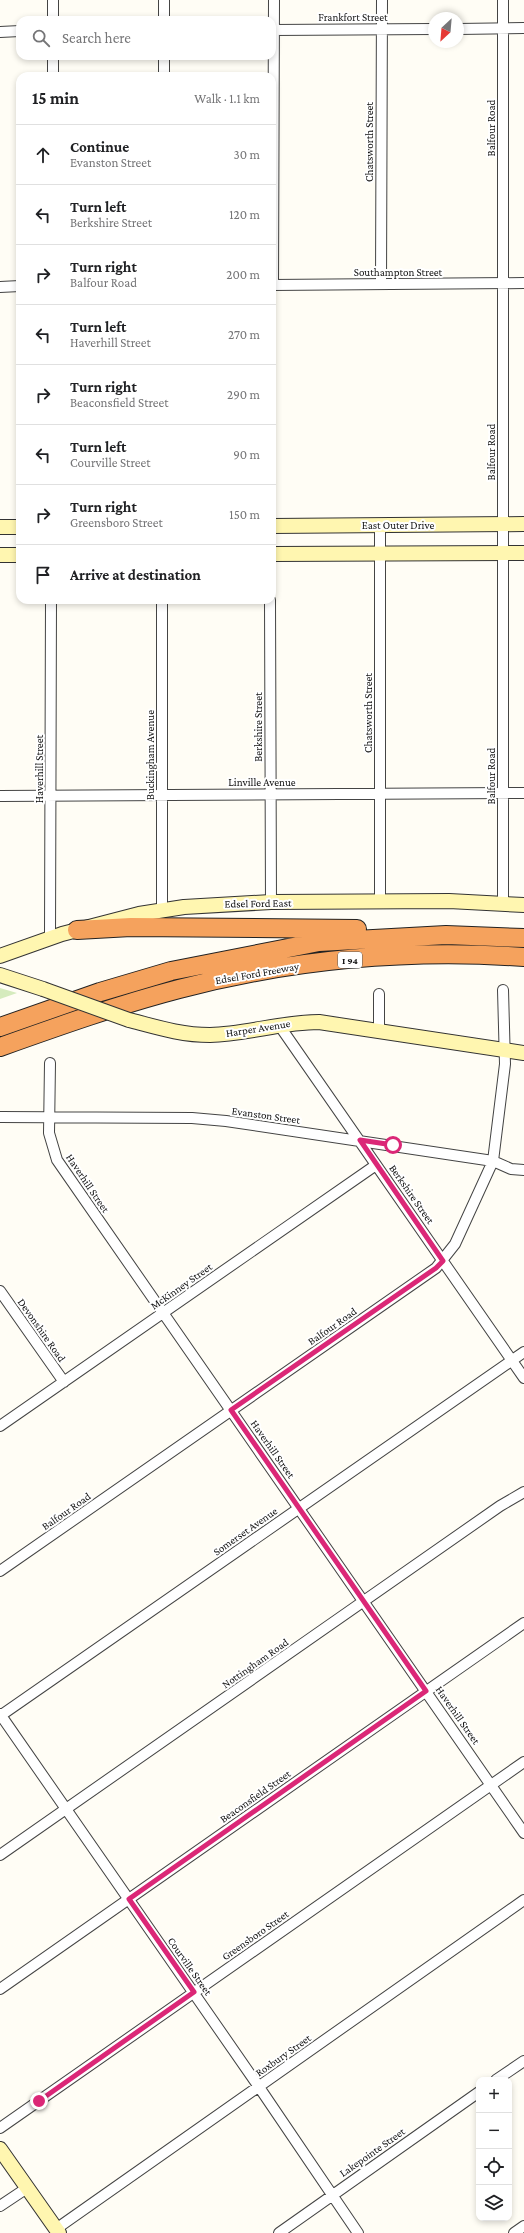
<!DOCTYPE html>
<meta charset="utf-8">
<style>
body{margin:0;font-family:"Crimson Pro",serif;background:#f6f6f6;color:#202124}
.controls{position:absolute;right:12px;bottom:12px;display:grid;overflow:hidden;border-radius:8px;box-shadow:0 2px 6px #0003}
.controls button{width:36px;height:36px;display:grid;place-items:center;padding:0;border:0;border-bottom:1px solid #e0e0e0;background:#fff;color:#202124;font:20px sans-serif}
.compass{position:absolute;left:428px;top:12px;width:36px;height:36px;border-radius:50%;background:#fff;box-shadow:0 2px 6px #0003;rotate:206deg}
.stop{position:absolute;width:12px;height:12px;margin:-9px;border:3px solid #db2777;border-radius:50%;background:#fff}
.stop.end{background:#db2777;border-color:#fff;box-shadow:0 1px 4px #0008}
.list{margin:0;padding:0;list-style:none}
h2{display:flex;justify-content:space-between;align-items:center;height:52px;margin:0;padding:0 16px;font-size:17px}
h2 small{font-size:13px;font-weight:400;color:#757577}
.list li{display:grid;grid-template-columns:26px 1fr auto;gap:12px;align-items:center;box-sizing:border-box;height:60px;padding:0 16px;border-top:1px solid #e0e0e0}
.list b{display:block;font-size:15px;white-space:nowrap}
.list p{margin:0;font-size:13px;white-space:nowrap;color:#757577}
.list em{font-size:13px;font-style:normal;color:#757577}
.icon{flex:none;width:22px;height:22px;fill:none;stroke:currentColor;stroke-width:2;stroke-linecap:round;stroke-linejoin:round}
.map{position:relative;flex:none;width:524px;height:2233px;overflow:hidden}
.search{position:absolute;background:#fff;box-shadow:0 2px 6px #0003;left:16px;top:16px;width:260px;height:44px;display:flex;align-items:center;gap:10px;box-sizing:border-box;padding:0 14px;border-radius:12px;color:#757577;font-size:15px}
.panel{position:absolute;background:#fff;box-shadow:0 2px 6px #0003;left:16px;top:72px;width:260px;height:532px;border-radius:12px}
.map>svg:first-child{display:block}
.green{fill:#d5ebbd}
.lines{fill:none;stroke-linecap:round;stroke-linejoin:round}
.street-casing{stroke:#444;stroke-width:12}
.secondary-casing{stroke:#333;stroke-width:16}
.highway-casing{stroke:#222;stroke-width:20}
.street{stroke:#fff;stroke-width:10}
.secondary{stroke:#fff6b0;stroke-width:14}
.highway{stroke:#f5a25d;stroke-width:18}
.secondary-bridge-casing{stroke:#333;stroke-width:16;stroke-linecap:butt}
.secondary-bridge{stroke:#fff6b0;stroke-width:14}
.route{stroke:#db2777;stroke-width:5}
.labels{text-anchor:middle;stroke-width:4;stroke-linejoin:round;paint-order:stroke}
.shield{fill:#fff;stroke:#585858;stroke-width:1}
.shield-label{font-size:10px;font-weight:bold;fill:#111}
.street-label{font-size:11px;fill:#111;stroke:#fff}
</style>
<div class="map">
<svg width="524" height="2233" viewBox="0 0 524 2233">
<rect width="100%" height="100%" fill="#fffdf5"/>
<path class="green" d="M0 988 17 993 0 999Z"/>
<g class="lines">
<defs>
<path id="street" d="M503 0V903
M53 20V0
M164 20V0
M458 29 524 28
M272 30 434 29
M0 32 20 31
M53 76V56
M164 76V56
M381 284 382 0
M272 285 524 283
M273 285 274 0
M0 287 20 286
M270 600 271 902
M0 796 524 793
M380 902V525
M162 910V600
M50 938 51 600
M379 994V1031
M279 1025 524 1378
M50 1063 49 1133 57 1160 524 1833
M0 1117 192 1118 226 1121 493 1161 511 1169 524 1170
M0 1291 64 1382
M0 1426 376 1165
M0 1571 436 1268 455 1244 493 1161 505 1064 503 990
M0 1714 259 2087 358 2233
M0 1716 524 1352
M0 1855 500 1506 524 1492
M0 1989 524 1623
M496 2080 524 2061
M0 2128 524 1762
M0 2206 27 2188
M56 2229 524 1900
M279 2233 479 2092
M514 2233 524 2226"/>
<path id="secondary" d="M272 526 524 524
M0 527H20
M272 554 524 553
M0 555H20
M0 956 62 934 139 914 184 907 271 902 449 901 524 905
M0 975 43 989
M129 1020C156 1027 181 1035 210 1035 247 1034 282 1022 319 1022L524 1053
M0 2149 59 2233"/>
<path id="highway" d="M77 930 131 927 357 929
M0 1027 100 992 171 971 319 942 446 935 524 938
M0 1047C59 1026 118 1005 179 989 290 960 409 949 524 957"/>
</defs>
<use href="#street" class="street-casing"/>
<use href="#secondary" class="secondary-casing"/>
<use href="#highway" class="highway-casing"/>
<use href="#street" class="street"/>
<use href="#secondary" class="secondary"/>
<use href="#highway" class="highway"/>
<defs>
<path id="secondary-bridge" d="M43 989 129 1020"/>
</defs>
<use href="#secondary-bridge" class="secondary-bridge-casing"/>
<use href="#secondary-bridge" class="secondary-bridge"/>
</g>
<g class="lines">
<path class="route" d="M39 2101 194 1992 129 1899 426 1691 231 1410 436 1268 443 1261 360 1140 393 1145"/>
</g>
<g class="labels">
<rect class="shield" x="338" y="952" width="24" height="16" rx="3"/>
<g class="shield-label">
<text x="350" y="964">I 94</text>
</g>
<g class="street-label">
<text x="353" y="21">Frankfort Street</text>
<text transform="translate(491 128) rotate(-90)" y="4">Balfour Road</text>
<text transform="translate(369 142) rotate(-90)" y="4">Chatsworth Street</text>
<text x="398" y="276">Southampton Street</text>
<text transform="translate(491 452) rotate(-90)" y="4">Balfour Road</text>
<text x="398" y="529">East Outer Drive</text>
<text transform="translate(368 713) rotate(-90)" y="4">Chatsworth Street</text>
<text transform="translate(258 727) rotate(-90)" y="4">Berkshire Street</text>
<text transform="translate(150 755) rotate(-90)" y="4">Buckingham Avenue</text>
<text transform="translate(39 769) rotate(-90)" y="4">Haverhill Street</text>
<text transform="translate(491 776) rotate(-90)" y="4">Balfour Road</text>
<text x="262" y="786">Linville Avenue</text>
<text transform="translate(258 903) rotate(-1)" y="4">Edsel Ford East</text>
<text transform="translate(257 973) rotate(-10)" y="4">Edsel Ford Freeway</text>
<text transform="translate(258 1028) rotate(-9)" y="4">Harper Avenue</text>
<text transform="translate(266 1115) rotate(8)" y="4">Evanston Street</text>
<text transform="translate(88 1183) rotate(56)" y="4">Haverhill Street</text>
<text transform="translate(412 1194) rotate(55)" y="4">Berkshire Street</text>
<text transform="translate(181 1286) rotate(-35)" y="4">McKinney Street</text>
<text transform="translate(332 1326) rotate(-35)" y="4">Balfour Road</text>
<text transform="translate(42 1330) rotate(55)" y="4">Devonshire Road</text>
<text transform="translate(273 1449) rotate(55)" y="4">Haverhill Street</text>
<text transform="translate(66 1511) rotate(-35)" y="4">Balfour Road</text>
<text transform="translate(245 1531) rotate(-35)" y="4">Somerset Avenue</text>
<text transform="translate(255 1663) rotate(-35)" y="4">Nottingham Road</text>
<text transform="translate(458 1715) rotate(55)" y="4">Haverhill Street</text>
<text transform="translate(255 1796) rotate(-35)" y="4">Beaconsfield Street</text>
<text transform="translate(255 1935) rotate(-35)" y="4">Greensboro Street</text>
<text transform="translate(190 1966) rotate(55)" y="4">Courville Street</text>
<text transform="translate(283 2055) rotate(-35)" y="4">Roxbury Street</text>
<text transform="translate(372 2152) rotate(-35)" y="4">Lakepointe Street</text>
</g>
</g>
</svg>
<div class="controls">
<button>+</button>
<button>−</button>
<button><svg class="icon" aria-label="locate" viewBox="0 0 24 24"><circle cx="12" cy="12" r="6"/><path d="M12 2v4M12 18v4M2 12h4M18 12h4"/></svg></button>
<button><svg class="icon" aria-label="layers" viewBox="0 0 24 24"><path d="M12 4l9 5-9 5-9-5zM3 14l9 5 9-5"/></svg></button>
</div>
<svg class="compass" viewBox="-18 -18 36 36"><path d="M0-13l5 13h-10z" fill="#e53935"/><path d="M0 13l5-13h-10z" fill="#757577"/></svg>
<div class="stop" style="left:393px;top:1145px"></div>
<div class="stop end" style="left:39px;top:2101px"></div>
<div class="search"><svg class="icon" aria-label="search" viewBox="0 0 24 24"><circle cx="10" cy="10" r="6"/><path d="M15 15l6 6"/></svg>Search here</div>
<section class="panel">
<h2>15 min<small>Walk · 1.1 km</small></h2>
<ul class="list">
<li><svg class="icon" aria-label="ahead" viewBox="0 0 24 24"><path d="M12 20V5M6 11l6-6 6 6"/></svg><div><b>Continue</b><p>Evanston Street</p></div><em>30 m</em></li>
<li><svg class="icon" aria-label="left" viewBox="0 0 24 24"><path d="M17 20v-9H6M10 6l-5 5 5 5"/></svg><div><b>Turn left</b><p>Berkshire Street</p></div><em>120 m</em></li>
<li><svg class="icon" aria-label="right" viewBox="0 0 24 24"><path d="M7 20v-9h11M14 6l5 5-5 5"/></svg><div><b>Turn right</b><p>Balfour Road</p></div><em>200 m</em></li>
<li><svg class="icon" aria-label="left" viewBox="0 0 24 24"><path d="M17 20v-9H6M10 6l-5 5 5 5"/></svg><div><b>Turn left</b><p>Haverhill Street</p></div><em>270 m</em></li>
<li><svg class="icon" aria-label="right" viewBox="0 0 24 24"><path d="M7 20v-9h11M14 6l5 5-5 5"/></svg><div><b>Turn right</b><p>Beaconsfield Street</p></div><em>290 m</em></li>
<li><svg class="icon" aria-label="left" viewBox="0 0 24 24"><path d="M17 20v-9H6M10 6l-5 5 5 5"/></svg><div><b>Turn left</b><p>Courville Street</p></div><em>90 m</em></li>
<li><svg class="icon" aria-label="right" viewBox="0 0 24 24"><path d="M7 20v-9h11M14 6l5 5-5 5"/></svg><div><b>Turn right</b><p>Greensboro Street</p></div><em>150 m</em></li>
<li><svg class="icon" aria-label="arrive" viewBox="0 0 24 24"><path d="M6 21V4h12l-3 4 3 4H6"/></svg><div><b>Arrive at destination</b></div></li>
</ul>
</section>
</div>
